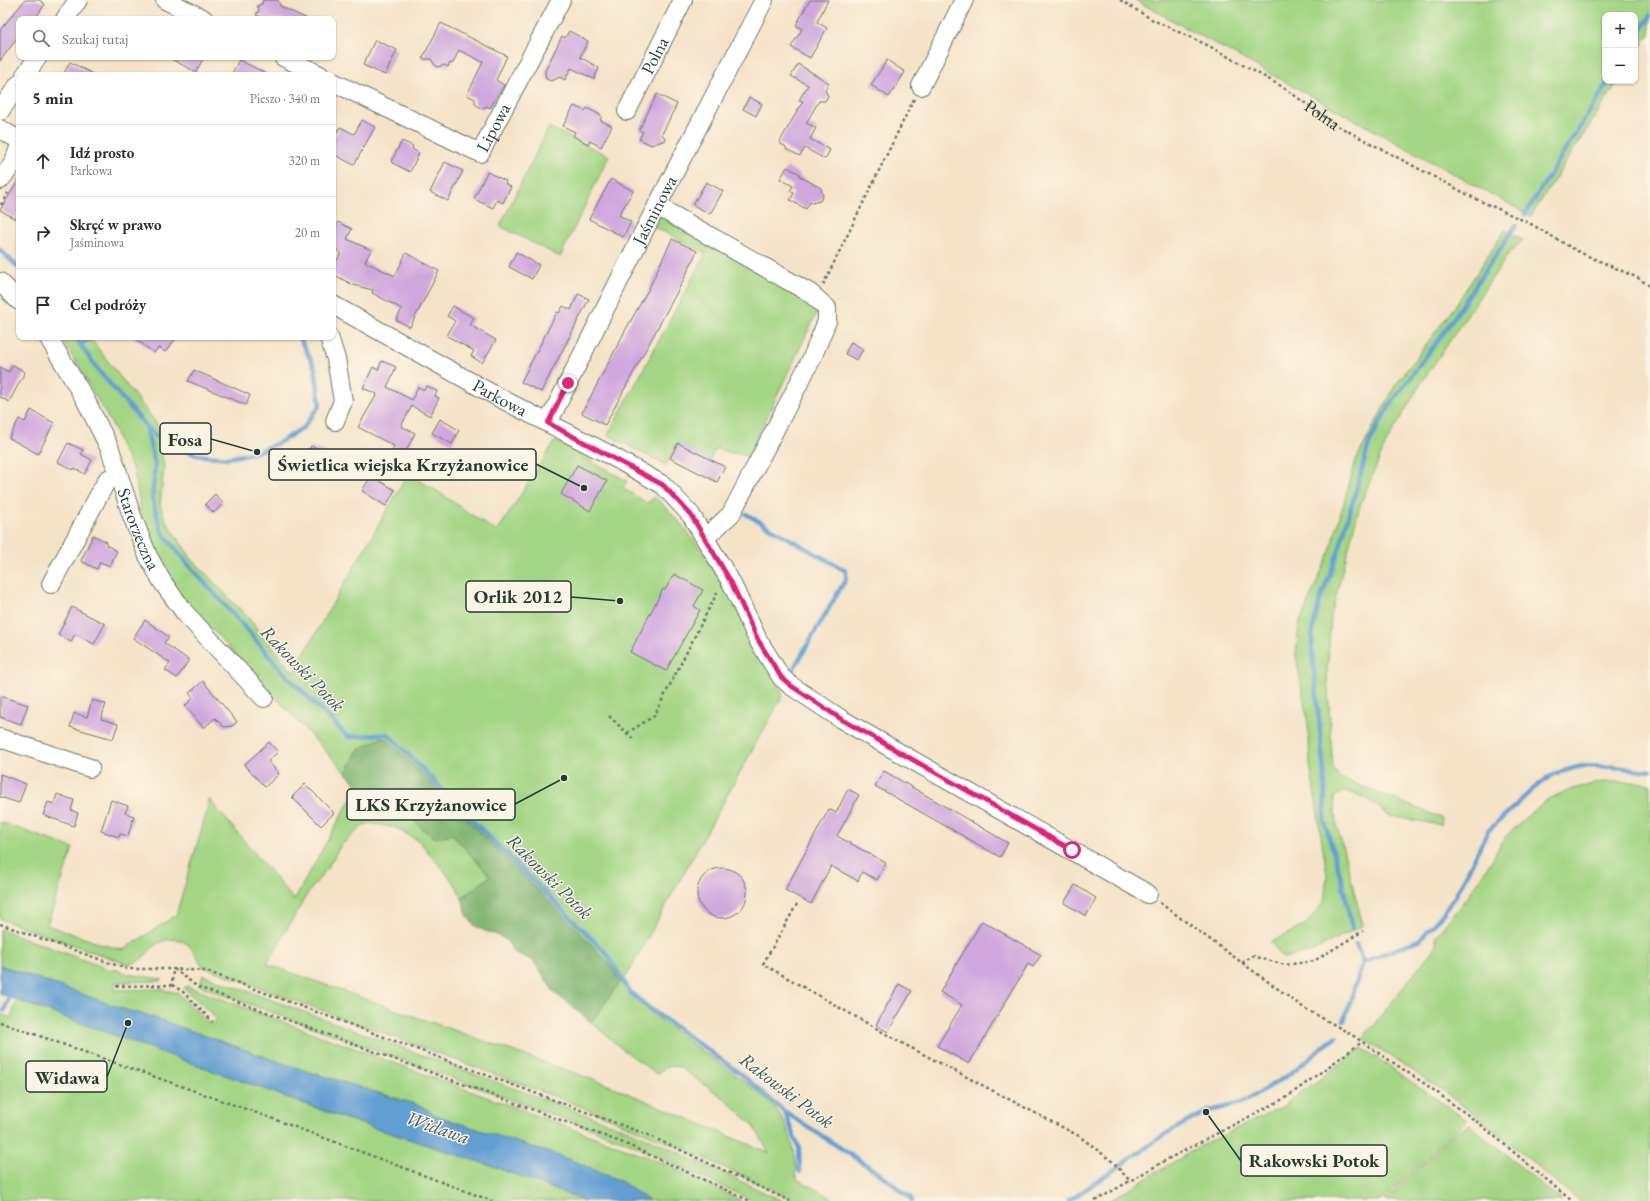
<!DOCTYPE html>
<html lang="pl">
<meta charset="utf-8">
<style>
body{margin:0;font-family:"EB Garamond",serif;background:#f7f7f7;color:#2b2b33}
.controls{position:absolute;right:12px;top:12px;display:grid;overflow:hidden;border-radius:8px;box-shadow:0 1px 3px #0004}
.controls button{width:36px;height:36px;display:grid;place-items:center;padding:0;border:0;border-bottom:1px solid #e1e1e2;background:#fff;color:#2b2b33;font:20px sans-serif}
.stop{position:absolute;width:12px;height:12px;margin:-9px;border:3px solid #db2777;border-radius:50%;background:#fff}
.stop.end{background:#db2777;border-color:#fff;box-shadow:0 1px 4px #0008}
.list{margin:0;padding:0;list-style:none}
h2{display:flex;justify-content:space-between;align-items:center;height:52px;margin:0;padding:0 16px;font-size:17px}
h2 small{font-size:13px;font-weight:400;color:#7c7c81}
.list li{display:grid;grid-template-columns:26px 1fr auto;gap:12px;align-items:center;box-sizing:border-box;height:72px;padding:0 16px;border-top:1px solid #e1e1e2}
.list b{display:block;font-size:15px;white-space:nowrap}
.list p{margin:0;font-size:13px;white-space:nowrap;color:#7c7c81}
.list em{font-size:13px;font-style:normal;color:#7c7c81}
.icon{flex:none;width:22px;height:22px;fill:none;stroke:currentColor;stroke-width:2;stroke-linecap:round;stroke-linejoin:round}
.map{position:relative;flex:none;width:1650px;height:1201px;overflow:hidden}
.search{position:absolute;background:#fff;box-shadow:0 1px 3px #0004;left:16px;top:16px;width:320px;height:44px;display:flex;align-items:center;gap:10px;box-sizing:border-box;padding:0 14px;border-radius:8px;color:#7c7c81;font-size:15px}
.panel{position:absolute;background:#fff;box-shadow:0 1px 3px #0004;left:16px;top:72px;width:320px;height:268px;border-radius:8px}
.map>svg:first-child{display:block}
.green{fill:#a3d584;stroke:#61895c}
.forest{fill:#82b672;stroke:#507a53}
.water{fill:#649ed3;stroke:#426e84}
.lines{fill:none;stroke-linecap:round;stroke-linejoin:round}
.stream{stroke:#649ed3;stroke-width:4.5}
.building{fill:#cfa7dd}
.minor-casing{stroke:#6a7768;stroke-width:20}
.path{stroke:#6a7768;stroke-width:2.5;stroke-dasharray:3 3;stroke-linecap:butt}
.minor{stroke:#fff;stroke-width:18}
.route{stroke:#db2777;stroke-width:5}
.labels{text-anchor:middle;stroke-width:3;stroke-linejoin:round;paint-order:stroke}
.street-label{font-size:18px;fill:#1f3d34;stroke:#fcf5e5}
.water-label{font-size:19px;font-style:italic;fill:#345a64;stroke:#fcf5e5}
.leader{fill:none;stroke:#1f3d34;stroke-width:1.5}
.callout-dot{fill:#1f3d34;stroke:#fcf5e5;stroke-width:1.5}
.callout{fill:#fcf5e5;stroke:#1f3d34;stroke-width:1.5}
.callout-label{font-size:19px;text-anchor:middle;font-weight:bold;fill:#1f3d34}
</style>
<div class="map">
<svg width="1650" height="1201" viewBox="0 0 1650 1201">
<rect width="100%" height="100%" fill="#fcf5e5"/>
<filter id="ink" filterUnits="userSpaceOnUse"><feTurbulence type="fractalNoise" baseFrequency=".025" numOctaves="2"/><feDisplacementMap in="SourceGraphic" scale="8" xChannelSelector="R" yChannelSelector="G"/><feConvolveMatrix kernelMatrix="1 2 1 2 8 2 1 2 1" color-interpolation-filters="sRGB"/></filter>
<filter id="wash" filterUnits="userSpaceOnUse"><feTurbulence type="fractalNoise" baseFrequency=".012" numOctaves="4" result="noise"/><feDisplacementMap in="SourceGraphic" scale="16" xChannelSelector="R" yChannelSelector="G"/><feGaussianBlur stdDeviation="0.9" result="paint"/><feColorMatrix in="noise" values="0 0 0 0 0 0 0 0 0 0 0 0 0 0 0 0 0 1.4 0 .05"/><feComposite in="paint" operator="in"/></filter>
<g filter="url(#wash)">
<rect width="100%" height="100%" fill="#f5e3c8"/>
<path class="green" d="M1135 0H1650V32L1635 55V15H1605V81H1618L1531 216Z
M549 127 609 156 560 257 500 226Z
M661 214 820 306 748 456 723 451 716 448 710 460 678 443 666 465 608 435 706 253 654 227Z
M1505 230 1523 240 1509 253 1418 388 1385 445 1360 505 1331 615 1327 673 1333 768 1340 778 1442 818 1441 825 1389 816 1366 798 1345 791 1334 797 1336 822 1363 925 1311 952 1283 958 1271 942 1305 925 1324 902 1327 875 1310 764 1308 725 1296 655 1299 624 1330 551 1356 460 1395 386 1455 306Z
M61 337H89L157 424 164 467 160 505 166 521 191 558 249 619 293 672 408 474 437 491 497 532 555 441 627 481 623 488 647 503 655 497C712 549 748 628 783 695L626 977 620 982C634 1000 649 1011 667 1025 702 1052 739 1075 772 1104 788 1122 795 1148 797 1171L795 1173 797 1179 837 1201H795L687 1150 567 1101 204 967C196 961 195 949 186 943 177 937 162 939 154 946 145 955 140 964 127 964L0 919V822L73 848 47 925 101 944 123 950 176 915 206 814 209 799 294 900 358 786 402 807 421 828 452 834 491 876 462 898 455 884 419 841 396 828 371 823 364 825 341 845 328 867 306 896 267 964 611 1086 769 1153 754 1126 724 1098 679 1067C669 1065 665 1067 658 1074L655 1073 620 1047 591 1022 620 982 609 964 589 942 387 739 381 738 358 750 346 773 167 581 144 529 134 471 121 447 114 428Z
M1602 782H1636L1650 784V1201H1579L1485 1123 1442 1090 1363 1038 1436 946V936L1471 892 1492 860 1504 838 1526 817 1545 802 1572 789Z
M0 929 113 971 114 969 129 974 162 979 161 981 115 982V990L160 989 178 993 211 1025 217 1019 184 988 186 986 627 1149 667 1165 742 1201H649L622 1182 574 1161 437 1116 421 1106 294 1067 146 1015 129 1011 3 966 0 965Z
M203 975 628 1130 663 1145 783 1201H753L627 1142 200 986Z
M17 1000 341 1117 495 1167 585 1201H0V1014L11 1018Z
M1362 1048 1467 1120 1381 1201H1109L1197 1148 1283 1106Z
M1470 1125 1562 1201H1384L1458 1131Z"/>
<path class="forest" d="M381 738 387 739 589 942 609 964 620 982 591 1022 554 992 537 966 531 960 512 951C508 930 481 936 471 921 466 915 464 905 462 898L490 876 452 834 435 838 421 828 402 807 358 786 346 773 358 750Z"/>
<path class="water" d="M0 965 129 1011 146 1015 294 1067 421 1106 437 1116 574 1161 622 1182 649 1201H585L495 1167 341 1117 0 994Z"/>
<g class="lines">
<path class="stream" d="M1635 40 1650 16
M1525 214 1609 81
M0 250 19 268
M75 337 99 371 146 426 155 465 152 499 162 532 190 567 242 624 283 672 348 737 388 734 468 816 606 953 630 992 649 1008 741 1074 784 1111 877 1172 910 1197 912 1201
M81 345 91 337
M146 426 159 439 196 455 228 458 257 452 280 442 303 428 320 405 315 368 299 337
M746 514 846 571V579L791 673
M1352 928 1343 885 1324 820 1325 783 1312 648 1313 627 1319 603 1338 553 1370 441 1389 406 1442 335 1516 225
M1356 944 1363 962
M4 1011 11 993
M1344 1021 1363 962 1419 940 1441 916 1456 895 1488 831 1533 789 1553 774 1581 766 1615 767 1650 771
M784 1111 799 1148 800 1172
M1069 1201 1167 1133 1206 1112 1242 1103 1287 1076 1336 1037"/>
</g>
<g id="blocks">
<path class="building" d="M25 0H39L45 4 35 19H19V36L0 61V30Z
M263 0H278L280 6 307 19H265L256 15 259 10 257 6 262 4Z
M810 0H828L817 22 827 28 810 58 791 47 802 29 796 25Z
M441 23 507 56 496 80 504 85 490 108 486 106 482 109 475 104V99L467 95 483 62 459 50 453 63 449 64 448 67 444 65 438 67 435 65 431 59H422Z
M569 31 588 41 580 57 599 68 594 79 571 68 565 80 560 77 551 81 546 79 545 71 562 36 565 38Z
M375 40 397 50 385 75 363 65Z
M167 57H204L196 72Z
M239 60 269 75H231Z
M887 60 905 72 889 97 871 85Z
M70 62 95 75H63Z
M798 64 829 83 825 90 828 96 825 101H819L806 123 816 128 810 139 830 150 825 159 805 148 800 156 786 149V147L779 143 803 101 799 100 808 85 791 76Z
M657 94 677 104 662 134 666 140 651 145 639 139 643 132 639 130Z
M749 97 762 104 756 116 743 109Z
M574 106 585 111 587 108 602 116 600 120 612 126 601 147 590 141 588 144 573 136 575 132 563 126Z
M362 120 375 127 354 165 333 154V135H336L340 127 354 134Z
M402 141 413 146 412 149 419 153 410 172 391 162Z
M445 162 463 171 448 201 430 192Z
M787 167 800 174 799 176 821 188 823 196 820 201 812 203 810 202 806 209 790 200 794 193 790 191 793 186 780 179Z
M487 172 506 181 505 184 511 187 503 203 497 200 493 208 474 199Z
M19 179V212L15 219 0 210Z
M611 179 633 191 619 215 631 222 623 237 589 219Z
M706 182 723 191 710 214 693 205Z
M338 222 352 229 347 239 371 250 365 262 395 276 406 253 439 271 410 327 396 320 402 309 372 293 373 290 353 285 333 274V268L341 253 333 248V231Z
M672 239 697 251 683 281 605 425 582 413 625 331 648 290Z
M516 252 539 265 532 279 509 267Z
M578 294 589 299 541 392 521 382 557 312 559 313 563 306 571 310Z
M453 306 474 318 470 325 496 340 482 363 471 356 474 351 447 336 455 321 447 316Z
M133 337H177L165 352 159 347 154 353Z
M851 342 863 349 857 360 845 354Z
M382 361 396 367 387 387 412 400 418 387 424 390 427 386 437 391 435 396 439 398 430 416 412 406 401 426 415 433 399 465 387 458 394 446 358 427 377 394 363 388 373 367 378 370Z
M13 365 25 372 9 402 0 397V367L9 372Z
M194 370 250 395 246 405 188 381Z
M31 410 54 423 38 454 9 438 19 419 25 422Z
M440 419 459 430 452 444 432 433Z
M68 443 83 450 81 454 92 460 85 474 74 468 73 470 58 462Z
M678 443 725 467 717 482 670 458Z
M311 446 329 454 321 475 313 473 312 475 300 470 309 448 310 449Z
M577 465 607 481 590 511 561 494Z
M371 476 395 490 386 506 362 491Z
M215 494 223 503 214 513 205 504Z
M93 535 107 542 106 545 117 551 110 566 100 562 97 569 81 561Z
M674 574 703 590 694 606 700 610 666 671 630 652 663 589 665 590Z
M72 607 105 624 94 644 75 634 71 642 58 635Z
M145 620 169 637 164 643 189 660 177 678 165 670 170 663 133 638Z
M203 681 237 722 232 726 224 727 215 718 204 728 185 706 193 698 189 693Z
M0 696 28 705 21 724 0 717Z
M92 700 106 704 101 719 118 724 113 739 70 727 74 713 87 717Z
M269 742 278 752 268 761 279 774 265 787 244 765Z
M884 771 1008 843 1000 857 875 786Z
M0 774 26 784 19 803 0 797Z
M305 784 334 813 321 826 292 797Z
M848 789 859 795 837 836 886 863 877 880 862 872 858 881 831 866 811 904 785 890 829 809 836 813Z
M57 794 74 800 71 810 78 813 74 826 43 815 48 802 54 804Z
M111 800 128 806 125 813 134 816 128 836 120 834 119 837 101 831Z
M697 893a25 25 0 1 1 50 0a25 25 0 1 1-50 0Z
M1075 885 1096 898 1086 916 1064 903Z
M982 921 1041 955 1033 967 1028 964 969 1064 937 1046 962 1005 940 992Z
M899 984 912 991 888 1032 876 1025Z"/>
</g>
</g>
<g filter="url(#ink)">
<use href="#blocks" fill-opacity="0" stroke="#6a7768" stroke-width="1"/>
<g class="lines">
<defs>
<g id="minor">
<path d="M165 0 204 19"/>
<path d="M65 19 78 0"/>
<path d="M283 57 320 75"/>
<path d="M25 75 38 57"/>
<path id="s2" d="M333 82 480 153 561 0"/>
<path d="M921 86 964 0"/>
<path d="M0 111 19 84"/>
<path id="s3" d="M627 111 683 0"/>
<path d="M0 129 19 140"/>
<path d="M0 180 13 164 19 148"/>
<path d="M657 206 810 293 827 308V321L812 358 731 514 705 538"/>
<path d="M0 282 19 301"/>
<path id="s4" d="M333 305 496 396 608 454 663 485 691 515 731 582 758 640 781 677 790 685 841 719 891 748 1148 894"/>
<path id="s5" d="M48 337 85 399 110 449 132 516 148 556 163 583 185 613 264 698"/>
<path d="M329 337 336 359 343 401 335 421"/>
<path id="s6" d="M548 423 645 229 764 0"/>
<path d="M51 584 107 480 118 473"/>
<path d="M0 738 90 768"/>
</g>
</defs>
<use href="#minor" class="minor-casing"/>
<g class="path">
<path id="s1" d="M1120 0 1153 20 1207 45 1281 86 1338 126 1476 199 1529 223 1579 252 1638 278 1650 286"/>
<path d="M1 205 8 193"/>
<path d="M823 285 914 99"/>
<path d="M609 716 634 740"/>
<path d="M627 733 654 716 718 591"/>
<path d="M1160 903 1304 1008 1349 1033 1428 1086 1480 1124 1572 1201"/>
<path d="M797 904 763 964 900 1042 1079 1136 1113 1162 1130 1181"/>
<path d="M0 924 127 969H173L206 971 648 1135 790 1201"/>
<path d="M1242 963 1253 956 1285 965 1314 961 1363 931"/>
<path d="M174 969 198 987 626 1144 750 1201"/>
<path d="M172 985 182 991 213 1022"/>
<path d="M116 986 172 985 173 969"/>
<path d="M0 1022 271 1118 492 1201"/>
<path d="M1095 1201 1168 1159 1287 1097 1362 1042"/>
</g>
<use href="#minor" class="minor"/>
</g>
</g>
<g class="lines" filter="url(#ink)">
<path class="route" d="M568 383 548 423 663 485 691 515 731 582 758 640 781 677 790 685 841 719 1072 850"/>
</g>
<g class="labels">
<g class="street-label">
<text dy="6" stroke="none"><textPath href="#s3" startOffset="62">Polna</textPath></text>
<text dy="6" stroke="none"><textPath href="#s1" startOffset="233">Polna</textPath></text>
<text dy="6" stroke="none"><textPath href="#s2" startOffset="192">Lipowa</textPath></text>
<text dy="6" stroke="none"><textPath href="#s6" startOffset="238">Jaśminowa</textPath></text>
<text dy="6" stroke="none"><textPath href="#s4" startOffset="191">Parkowa</textPath></text>
<text dy="6" stroke="none"><textPath href="#s5" startOffset="213">Starorzeczna</textPath></text>
</g>
<g class="water-label">
<text transform="translate(303 668) rotate(46)" y="7">Rakowski Potok</text>
<text transform="translate(550 876) rotate(45)" y="7">Rakowski Potok</text>
<text transform="translate(787 1090) rotate(37)" y="7">Rakowski Potok</text>
<text transform="translate(438 1127) rotate(19)" y="7">Widawa</text>
</g>
</g>
<path class="leader" d="M257 452L211 439M584 488L536 464M620 601L571 597M564 778L515 804M128 1023L107 1077M1206 1112L1241 1161"/>
<g class="callout-dot">
<circle cx="257" cy="452" r="4"/>
<circle cx="584" cy="488" r="4"/>
<circle cx="620" cy="601" r="4"/>
<circle cx="564" cy="778" r="4"/>
<circle cx="128" cy="1023" r="4"/>
<circle cx="1206" cy="1112" r="4"/>
</g>
<g class="callout">
<rect x="160" y="423" width="51" height="31" rx="4"/>
<rect x="269" y="449" width="267" height="31" rx="4"/>
<rect x="466" y="581" width="105" height="31" rx="4"/>
<rect x="347" y="789" width="168" height="31" rx="4"/>
<rect x="26" y="1061" width="81" height="31" rx="4"/>
<rect x="1241" y="1145" width="146" height="31" rx="4"/>
</g>
<g class="callout-label">
<text x="185" y="446">Fosa</text>
<text x="403" y="471">Świetlica wiejska Krzyżanowice</text>
<text x="518" y="603">Orlik 2012</text>
<text x="431" y="811">LKS Krzyżanowice</text>
<text x="67" y="1084">Widawa</text>
<text x="1314" y="1167">Rakowski Potok</text>
</g>
</svg>
<div class="controls">
<button>+</button>
<button>−</button>
</div>
<div class="stop" style="left:1072px;top:850px"></div>
<div class="stop end" style="left:568px;top:383px"></div>
<div class="search"><svg class="icon" aria-label="search" viewBox="0 0 24 24"><circle cx="10" cy="10" r="6"/><path d="M15 15l6 6"/></svg>Szukaj tutaj</div>
<section class="panel">
<h2>5 min<small>Pieszo · 340 m</small></h2>
<ul class="list">
<li><svg class="icon" aria-label="ahead" viewBox="0 0 24 24"><path d="M12 20V5M6 11l6-6 6 6"/></svg><div><b>Idź prosto</b><p>Parkowa</p></div><em>320 m</em></li>
<li><svg class="icon" aria-label="right" viewBox="0 0 24 24"><path d="M7 20v-9h11M14 6l5 5-5 5"/></svg><div><b>Skręć w prawo</b><p>Jaśminowa</p></div><em>20 m</em></li>
<li><svg class="icon" aria-label="arrive" viewBox="0 0 24 24"><path d="M6 21V4h12l-3 4 3 4H6"/></svg><div><b>Cel podróży</b></div></li>
</ul>
</section>
</div>
